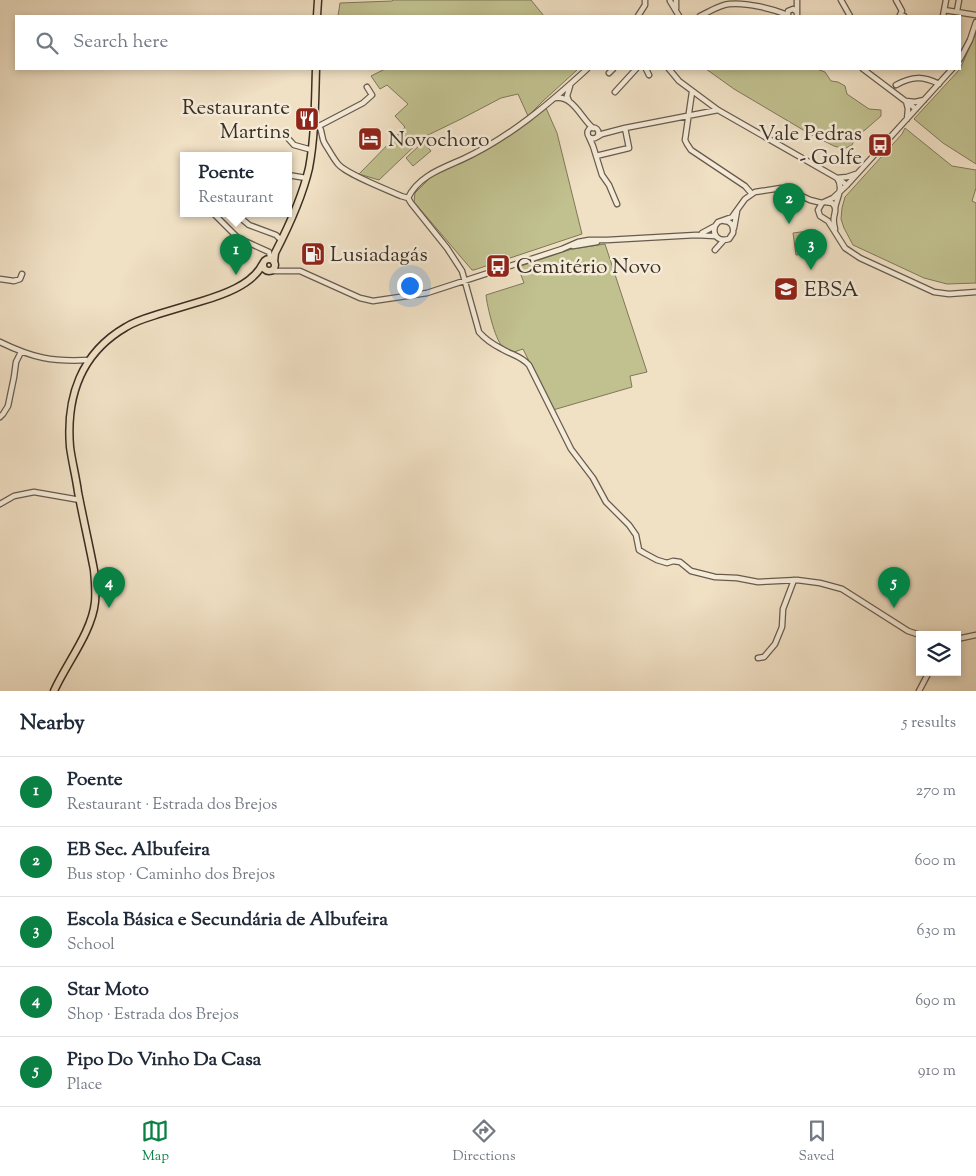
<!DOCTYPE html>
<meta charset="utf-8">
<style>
body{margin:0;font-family:"Sorts Mill Goudy",serif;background:#f6f6f7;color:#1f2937}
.controls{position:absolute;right:15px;bottom:15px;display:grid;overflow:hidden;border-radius:0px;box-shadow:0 2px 8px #0003}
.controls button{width:45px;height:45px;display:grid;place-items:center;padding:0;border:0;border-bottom:1px solid #e0e1e3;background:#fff;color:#1f2937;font:25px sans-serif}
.you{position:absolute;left:409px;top:285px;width:18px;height:18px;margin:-12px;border:4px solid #fff;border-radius:50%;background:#1a73e8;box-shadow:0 0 0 8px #1a73e833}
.badge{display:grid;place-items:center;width:32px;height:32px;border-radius:50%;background:#0b8043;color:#fff;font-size:16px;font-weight:700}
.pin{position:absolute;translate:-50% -41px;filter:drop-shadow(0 1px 2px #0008)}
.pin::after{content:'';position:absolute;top:26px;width:18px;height:15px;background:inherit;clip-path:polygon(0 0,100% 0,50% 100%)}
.popup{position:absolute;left:180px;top:152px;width:112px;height:65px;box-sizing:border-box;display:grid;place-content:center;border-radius:0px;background:#fff;filter:drop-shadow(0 1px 4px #0005);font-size:16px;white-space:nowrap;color:#747a83}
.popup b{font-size:19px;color:#1f2937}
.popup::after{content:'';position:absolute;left:50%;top:100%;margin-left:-10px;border:10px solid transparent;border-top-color:#fff}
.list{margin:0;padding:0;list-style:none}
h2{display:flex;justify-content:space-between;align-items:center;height:65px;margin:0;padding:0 20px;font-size:21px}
h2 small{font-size:16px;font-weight:400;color:#747a83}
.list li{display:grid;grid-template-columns:32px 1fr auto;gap:15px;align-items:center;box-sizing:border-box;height:70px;padding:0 20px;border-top:1px solid #e0e1e3}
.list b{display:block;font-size:19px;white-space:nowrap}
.list p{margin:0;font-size:16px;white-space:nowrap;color:#747a83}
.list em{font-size:16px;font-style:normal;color:#747a83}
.icon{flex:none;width:28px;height:28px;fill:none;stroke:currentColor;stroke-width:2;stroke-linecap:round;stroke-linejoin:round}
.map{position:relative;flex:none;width:976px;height:691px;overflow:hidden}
.search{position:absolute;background:#fff;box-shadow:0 2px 8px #0003;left:15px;right:15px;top:15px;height:55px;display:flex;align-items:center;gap:12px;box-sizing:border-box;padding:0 18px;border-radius:0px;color:#747a83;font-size:19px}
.sheet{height:415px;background:#fff}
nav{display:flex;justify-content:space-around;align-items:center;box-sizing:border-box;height:70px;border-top:1px solid #e0e1e3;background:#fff;font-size:14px;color:#747a83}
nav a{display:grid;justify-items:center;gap:2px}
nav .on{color:#0b8043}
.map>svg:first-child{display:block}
.green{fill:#c1c08f;stroke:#7e785a}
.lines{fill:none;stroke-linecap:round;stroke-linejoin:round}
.minor-casing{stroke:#685b4c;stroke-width:7}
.primary-casing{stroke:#3b2f24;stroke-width:9}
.minor{stroke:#f5ebd9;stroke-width:4.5}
.primary{stroke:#f0e0c4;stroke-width:6}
.labels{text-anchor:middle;stroke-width:5;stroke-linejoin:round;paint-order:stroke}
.poi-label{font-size:21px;fill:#3b2f24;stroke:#f5ebd9;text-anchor:start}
</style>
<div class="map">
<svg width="976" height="691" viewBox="0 0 976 691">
<rect width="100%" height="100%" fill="#f0e0c4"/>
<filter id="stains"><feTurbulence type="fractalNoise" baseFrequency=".004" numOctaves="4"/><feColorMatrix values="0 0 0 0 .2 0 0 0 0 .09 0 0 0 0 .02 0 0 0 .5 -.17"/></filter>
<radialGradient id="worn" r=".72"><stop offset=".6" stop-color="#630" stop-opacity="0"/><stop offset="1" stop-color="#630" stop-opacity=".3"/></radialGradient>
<path class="green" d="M393 0H531L544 16H338L340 3 392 1Z
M976 33V164L943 143 914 119 960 69Z
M385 69H576L577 70 543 101 528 116 518 94 501 98 461 119 424 137 379 180 359 174 405 127 395 116 408 104 387 85 380 89 371 76Z
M706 69H817L825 72 831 81 838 82 845 86 847 94 869 109 881 110V116L865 130 856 136 852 145 844 149 834 146 810 134 734 89Z
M546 108 557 133 582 234 474 270H472L414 202 415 193 431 177 472 158 499 142Z
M905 128 952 166 976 170V188L972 201 976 203V283L947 284 924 278 853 245 844 228 841 219 842 208 845 197 902 134Z
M423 142 431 151 413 166 406 158Z
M816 230 819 252 796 255 793 233Z
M605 244 647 372 630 376 632 387 553 410 523 349 514 352C511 351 505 349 502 346 495 339 487 306 486 295L524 283 518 267 572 249Z"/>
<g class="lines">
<defs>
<path id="minor" d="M841 0 850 16
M896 0 902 11 900 15 904 16
M670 1 679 16
M676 9V0
M944 10 976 15
M957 11 959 0
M797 12V0
M638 16 645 5V0
M700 16C709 12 719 5 729 4 746 2 773 9 788 15
M788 16V11L793 9 797 12V16
M943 16 946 0
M960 59 970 40 976 22
M646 69 649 75
M669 69 679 81 718 110 837 178 847 185
M863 69 916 109
M952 69 847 185 833 198 822 203 818 210 820 216 828 221 845 248 860 258 934 292 949 294 976 292
M609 73 613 69
M896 85C912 76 923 76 939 84
M615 92 636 69
M692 92 685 140 687 144 691 150 745 186 752 194
M555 98C573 95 581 118 593 128
M569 101 567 96 570 86
M907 119 908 109 906 101 915 102 924 100
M314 126H319C323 132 321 138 325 144 329 150 333 158 338 164 346 174 388 190 401 196L408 198
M319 126 363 103 372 95 367 87
M587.5 133a5.5 5.5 0 1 1 11 0a5.5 5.5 0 1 1-11 0Z
M285 135 294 145 312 150
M589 137 593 146 602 175 609 185 617 204
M597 137 602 134 625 128 718 110
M596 156 629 148 625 128
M288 175 306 178
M408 198 411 203 447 248 462 271 479 332C485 339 494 345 502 349 512 355 521 356 529 365L571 449 593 478 606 502 629 525 636 535 639 550 644 553 657 560 667 563 673 561 680 562 691 571 715 577 737 578 758 582 797 580 820 583 842 589 908 631 920 635
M408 198C418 176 443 168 463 159 509 138 550 103 587 69
M825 202 832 203C837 208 835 211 834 217 833 221 834 225 835 229
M835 208C837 197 844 188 837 178L847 177 856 174
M214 214 238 238 269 252 270 256
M236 214 249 225 276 235 281 240
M715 226C712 236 719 242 729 239L733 233C734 226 731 221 724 221
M734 228 737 211
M702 233 715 226 718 222 732 217 745 199 755 192 781 188 787 189 810 200 822 203
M573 246 597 242
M715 250 724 240
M271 271H300L360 298 373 301 427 293 562 249 578 242 589 240H607L696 235 715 236
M0 279 14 281 20 279 22 274
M0 342C33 358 52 362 89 360
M0 417 3 414 8 406 14 377 16 362 21 352
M0 504 14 496 34 492 80 500
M957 639 976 635
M758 658 764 657 775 644 782 627 783 609 794 580
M919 691 929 672"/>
<path id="primary" d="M317 16 318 0
M263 265a6 6 0 1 1 12 0a6 6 0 1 1-12 0Z
M274 262 275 253C289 226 302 198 309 168 315 136 315 102 316 69
M54 691C66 664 92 632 95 602 96 591 95 581 94 570 89 544 83 518 78 492 76 477 72 462 70 447 66 397 81 353 126 327 137 320 150 317 162 313 175 309 189 305 202 301 222 295 252 285 262 265"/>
</defs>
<use href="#minor" class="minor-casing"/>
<use href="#primary" class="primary-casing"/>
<use href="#minor" class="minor"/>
<use href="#primary" class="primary"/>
</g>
<defs>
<symbol id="restaurant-square" viewBox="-11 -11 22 22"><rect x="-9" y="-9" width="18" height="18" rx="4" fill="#8f2418" stroke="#f5ebd9"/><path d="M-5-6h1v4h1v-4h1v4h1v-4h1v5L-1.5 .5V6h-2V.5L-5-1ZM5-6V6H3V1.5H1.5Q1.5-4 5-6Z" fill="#fff"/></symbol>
<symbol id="hotel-square" viewBox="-11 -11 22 22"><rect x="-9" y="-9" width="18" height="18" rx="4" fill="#8f2418" stroke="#f5ebd9"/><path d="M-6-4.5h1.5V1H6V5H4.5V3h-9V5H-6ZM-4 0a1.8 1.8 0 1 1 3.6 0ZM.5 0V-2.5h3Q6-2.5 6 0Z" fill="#fff"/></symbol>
<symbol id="bus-square" viewBox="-11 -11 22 22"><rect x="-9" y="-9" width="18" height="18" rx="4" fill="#8f2418" stroke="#f5ebd9"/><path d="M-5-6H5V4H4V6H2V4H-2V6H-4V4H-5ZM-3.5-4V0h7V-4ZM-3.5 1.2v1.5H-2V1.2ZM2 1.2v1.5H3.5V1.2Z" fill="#fff"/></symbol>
<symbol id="fuel-square" viewBox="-11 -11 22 22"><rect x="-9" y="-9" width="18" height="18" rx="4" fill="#8f2418" stroke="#f5ebd9"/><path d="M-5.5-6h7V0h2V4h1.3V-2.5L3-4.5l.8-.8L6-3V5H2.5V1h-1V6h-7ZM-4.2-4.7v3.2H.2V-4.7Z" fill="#fff"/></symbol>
<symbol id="school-square" viewBox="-11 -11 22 22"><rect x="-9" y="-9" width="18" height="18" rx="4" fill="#8f2418" stroke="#f5ebd9"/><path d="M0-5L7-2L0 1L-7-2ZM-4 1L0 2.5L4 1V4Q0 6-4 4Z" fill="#fff"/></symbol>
</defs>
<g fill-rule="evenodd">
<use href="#restaurant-square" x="293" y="105" width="28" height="28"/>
<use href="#hotel-square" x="356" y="125" width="28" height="28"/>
<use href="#bus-square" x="866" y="131" width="28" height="28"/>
<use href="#fuel-square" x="299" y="240" width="28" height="28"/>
<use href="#bus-square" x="484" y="252" width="28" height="28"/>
<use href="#school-square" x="772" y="275" width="28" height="28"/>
</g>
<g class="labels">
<g class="poi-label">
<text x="290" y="114" text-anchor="end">Restaurante<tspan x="290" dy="24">Martins</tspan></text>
<text x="862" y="140" text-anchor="end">Vale Pedras<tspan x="862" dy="24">- Golfe</tspan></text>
<text x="388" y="146">Novochoro</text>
<text x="330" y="261">Lusiadagás</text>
<text x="516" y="273">Cemitério Novo</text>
<text x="804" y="296">EBSA</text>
</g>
</g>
<rect width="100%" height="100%" filter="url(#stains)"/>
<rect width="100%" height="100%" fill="url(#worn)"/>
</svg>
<div class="controls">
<button><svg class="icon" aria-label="layers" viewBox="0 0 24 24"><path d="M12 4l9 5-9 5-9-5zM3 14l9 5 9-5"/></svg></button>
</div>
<div class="you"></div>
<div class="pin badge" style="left:236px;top:275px">1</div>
<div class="popup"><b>Poente</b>Restaurant</div>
<div class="pin badge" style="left:789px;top:224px">2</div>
<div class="pin badge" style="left:811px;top:270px">3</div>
<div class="pin badge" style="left:109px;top:608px">4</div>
<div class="pin badge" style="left:894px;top:608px">5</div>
<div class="search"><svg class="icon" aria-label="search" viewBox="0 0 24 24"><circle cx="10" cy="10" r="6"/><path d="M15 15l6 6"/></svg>Search here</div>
</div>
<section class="sheet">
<h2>Nearby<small>5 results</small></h2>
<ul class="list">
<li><span class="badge">1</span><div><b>Poente</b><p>Restaurant · Estrada dos Brejos</p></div><em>270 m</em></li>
<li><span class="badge">2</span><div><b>EB Sec. Albufeira</b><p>Bus stop · Caminho dos Brejos</p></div><em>600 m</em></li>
<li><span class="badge">3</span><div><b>Escola Básica e Secundária de Albufeira</b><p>School</p></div><em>630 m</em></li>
<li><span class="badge">4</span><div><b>Star Moto</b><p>Shop · Estrada dos Brejos</p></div><em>690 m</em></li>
<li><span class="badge">5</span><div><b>Pipo Do Vinho Da Casa</b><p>Place</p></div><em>910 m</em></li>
</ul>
</section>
<nav>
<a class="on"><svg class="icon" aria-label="map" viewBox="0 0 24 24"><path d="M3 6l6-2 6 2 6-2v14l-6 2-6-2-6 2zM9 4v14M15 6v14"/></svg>Map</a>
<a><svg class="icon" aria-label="directions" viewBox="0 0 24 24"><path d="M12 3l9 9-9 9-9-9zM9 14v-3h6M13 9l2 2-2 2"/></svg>Directions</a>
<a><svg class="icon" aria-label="saved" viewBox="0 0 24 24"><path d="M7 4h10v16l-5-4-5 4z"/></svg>Saved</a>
</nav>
